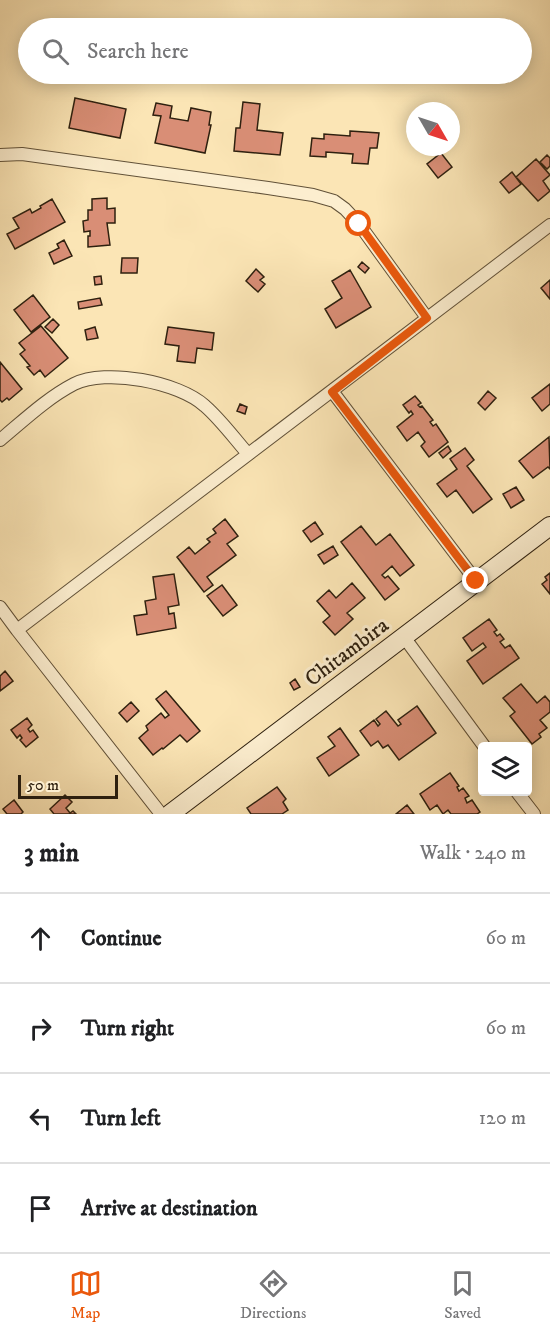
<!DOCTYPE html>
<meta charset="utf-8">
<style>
body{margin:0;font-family:"IM FELL DW Pica",serif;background:#f6f6f6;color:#202124}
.controls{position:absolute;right:18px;bottom:18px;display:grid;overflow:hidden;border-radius:6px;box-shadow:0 3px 15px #0003}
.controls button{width:54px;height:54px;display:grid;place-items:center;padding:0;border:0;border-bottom:2px solid #e0e0e0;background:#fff;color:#202124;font:30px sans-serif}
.compass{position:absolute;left:406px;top:102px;width:54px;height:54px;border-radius:50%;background:#fff;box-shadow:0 3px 15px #0003;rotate:129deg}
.scale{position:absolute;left:18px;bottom:15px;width:100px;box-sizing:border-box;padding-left:6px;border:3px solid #2e200f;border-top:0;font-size:16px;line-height:21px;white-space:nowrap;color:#2e200f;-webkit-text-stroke:4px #fceecf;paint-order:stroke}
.stop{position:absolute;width:18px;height:18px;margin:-14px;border:4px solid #ea580c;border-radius:50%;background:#fff}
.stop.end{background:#ea580c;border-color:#fff;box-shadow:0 2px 6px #0008}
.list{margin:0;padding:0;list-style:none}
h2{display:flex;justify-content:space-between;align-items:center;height:78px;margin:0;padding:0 24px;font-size:26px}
h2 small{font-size:20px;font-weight:400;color:#757577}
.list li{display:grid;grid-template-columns:39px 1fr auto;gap:18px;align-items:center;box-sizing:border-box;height:90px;padding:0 24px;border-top:2px solid #e0e0e0}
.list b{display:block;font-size:22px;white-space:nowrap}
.list em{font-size:20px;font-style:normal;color:#757577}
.icon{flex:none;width:33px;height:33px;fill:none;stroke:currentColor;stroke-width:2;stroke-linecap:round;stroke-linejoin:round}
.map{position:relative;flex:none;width:550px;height:814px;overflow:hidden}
.search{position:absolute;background:#fff;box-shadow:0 3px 15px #0003;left:18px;right:18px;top:18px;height:66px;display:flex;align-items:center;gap:15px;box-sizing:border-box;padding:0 21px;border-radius:33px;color:#757577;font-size:22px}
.sheet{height:438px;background:#fff}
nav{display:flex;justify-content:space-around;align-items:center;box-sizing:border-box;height:84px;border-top:2px solid #e0e0e0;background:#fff;font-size:16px;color:#757577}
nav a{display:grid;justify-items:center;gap:3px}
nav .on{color:#ea580c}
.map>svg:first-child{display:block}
.building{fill:#d98e76;stroke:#2e200f;stroke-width:1.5}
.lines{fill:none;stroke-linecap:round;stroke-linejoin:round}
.street-casing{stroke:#615138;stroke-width:14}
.secondary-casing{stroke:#2e200f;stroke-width:20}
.street{stroke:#fceecf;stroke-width:12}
.secondary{stroke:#fceecf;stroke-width:18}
.route{stroke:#ea580c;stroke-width:8}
.labels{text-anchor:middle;stroke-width:6;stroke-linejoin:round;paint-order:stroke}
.street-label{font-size:22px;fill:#2e200f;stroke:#fceecf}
</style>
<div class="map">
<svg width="550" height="814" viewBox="0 0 550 814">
<rect width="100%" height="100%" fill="#fbe5b5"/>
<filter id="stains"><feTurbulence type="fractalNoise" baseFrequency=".00333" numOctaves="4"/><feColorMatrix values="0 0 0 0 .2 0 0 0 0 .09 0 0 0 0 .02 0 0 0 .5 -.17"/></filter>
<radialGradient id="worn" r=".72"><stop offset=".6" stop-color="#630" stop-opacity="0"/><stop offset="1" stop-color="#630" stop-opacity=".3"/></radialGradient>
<path class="building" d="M75 98 126 109 120 138 69 128Z
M243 102 260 104 257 130 283 133 280 155 234 151 236 128H240Z
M156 103 172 106 170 118 188 121 191 108 211 112 209 125H211L205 153 155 143 161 116 153 115Z
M350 131 379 133 377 148H370L368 164 352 163 353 154 326 152V157L310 156 312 138 324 139V134L350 136Z
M441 153 452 167 438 178 427 164Z
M547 155 550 158V166L547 169 540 162Z
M536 159 550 175 543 181 550 191 538 201 516 177Z
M512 172 521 184 509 193 500 182Z
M107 198V209L115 208V223H107L110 245 88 247V236H90V231L84 232 83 221 88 220V210H92V199Z
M52 199 65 222 15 249 7 234 19 228 13 218 30 209 32 213 41 208 40 206Z
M64 240 72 256 54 264 49 253 59 248 57 244Z
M122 258H138L137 273H121Z
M362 262 369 268 365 273 358 267Z
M256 269 264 277 260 280 265 284 258 292 246 281Z
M350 270 371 307 336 328 325 309 342 298 332 281Z
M101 276 102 284 95 285 94 277Z
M550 280V299L541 288Z
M33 295 50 317 31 332 14 310Z
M100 298 102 305 79 309 78 302Z
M53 319 59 325 52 333 45 327Z
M41 326 68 358 45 377 40 370 34 375 27 367 30 366 20 354 25 350 19 343Z
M95 327 98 338 87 340 85 330Z
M168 327 214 333 212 350 197 348 195 363 177 361 179 346 165 344Z
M0 362 22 389 9 400 7 398 2 402 0 400Z
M550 384V404L542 411 532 398Z
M488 391 496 398 485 410 478 403Z
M415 396 421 403 418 405 420 407 422 406 433 420 430 422 433 426 436 424 448 442 429 457 421 446 425 442 418 432 407 441 397 427 413 414 411 411 409 413 403 405Z
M240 404 247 407 245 414 237 411Z
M549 437 550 469 548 467 533 478 519 461Z
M448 446 451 451 443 458 439 453Z
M465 448 474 460 467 466 492 499 473 513 456 490 447 497 437 484 457 469 450 459Z
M516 487 524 500 511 508 503 494Z
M225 519 238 536 227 544 236 555 207 577 213 585 204 592 177 557 189 547 195 554 210 542 207 539 216 533 213 529Z
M315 522 323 534 311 542 303 531Z
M361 526 376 545 390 534 414 565 400 576 392 566 382 575 385 578 388 576 399 589 385 600 341 542Z
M333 546 338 555 324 564 318 555Z
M550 573V594L542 584 547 580 545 577Z
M174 574 179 605 168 607 169 614 174 613 176 628 137 635 134 616 147 614 145 601 156 599 153 577Z
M352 583 365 598 347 613 353 619 335 635 323 622 330 616 317 601 329 590 336 598Z
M222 585 237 605 223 616 207 596Z
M489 619 497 630 494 632 497 636 500 634 504 639 500 642 505 648 510 645 519 658 483 684 467 661 486 647 483 643 472 651 463 638Z
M5 671 13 681 0 691V676Z
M295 679 300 687 294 690 290 683Z
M521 684 537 703 545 696 550 702V712L540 720 547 728 539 734 541 737 532 744 510 716 515 712 503 698Z
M166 691 200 731 187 742 180 735 163 749 162 748 153 755 139 738 148 730 146 726 161 713 165 718 169 715 156 699Z
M131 702 139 711 127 722 119 713Z
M417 706 436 733 399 760 388 745 383 748 378 741 371 746 360 731 374 720 378 726 380 724 376 719 386 711 398 726 401 724 398 720Z
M27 718 32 725 28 729 30 732 33 730 38 737 26 747 20 740 22 738 20 735 17 738 11 730Z
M340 728 359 755 329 776 317 758 335 746 328 737Z
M450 773 459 786 457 787 459 791 463 788 469 796 465 798 467 803 472 800 480 812 477 814H451L448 810 443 814 437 805 430 810 420 794Z
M277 787 286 799 283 802 288 810 282 814H251L247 808Z
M65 795 72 802 66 808 70 813 73 811 76 814H54L50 809Z
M14 800 23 812 21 814H7L3 809Z
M407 805 414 814H396Z"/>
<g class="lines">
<defs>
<path id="street" d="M0 155 22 154 268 188 313 195 334 201 345 209 359 224 427 318
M332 391 476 581
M0 440C23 421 47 398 74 384 106 368 179 382 205 406 221 420 234 438 248 454
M0 607 17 630
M404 637 484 746
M517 792 534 814
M161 814 17 630 550 225"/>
<path id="secondary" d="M170 814 550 526"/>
</defs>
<use href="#street" class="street-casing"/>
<use href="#secondary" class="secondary-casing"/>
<use href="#street" class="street"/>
<use href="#secondary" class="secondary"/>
</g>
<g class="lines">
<path class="route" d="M359 224 427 318 332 392 476 581"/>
</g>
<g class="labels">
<g class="street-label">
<text transform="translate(346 651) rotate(-37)" y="8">Chitambira</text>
</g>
</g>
<rect width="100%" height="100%" filter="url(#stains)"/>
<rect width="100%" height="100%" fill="url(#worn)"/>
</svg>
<div class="controls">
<button><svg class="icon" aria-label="layers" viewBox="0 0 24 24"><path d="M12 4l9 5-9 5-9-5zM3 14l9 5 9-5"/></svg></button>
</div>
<svg class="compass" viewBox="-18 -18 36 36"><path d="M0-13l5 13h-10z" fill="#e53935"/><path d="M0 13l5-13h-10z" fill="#757577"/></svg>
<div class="scale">50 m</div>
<div class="stop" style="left:359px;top:224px"></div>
<div class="stop end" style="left:476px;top:581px"></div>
<div class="search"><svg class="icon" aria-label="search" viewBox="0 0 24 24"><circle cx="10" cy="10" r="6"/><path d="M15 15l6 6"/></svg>Search here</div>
</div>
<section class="sheet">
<h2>3 min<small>Walk · 240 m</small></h2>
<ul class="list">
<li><svg class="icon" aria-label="ahead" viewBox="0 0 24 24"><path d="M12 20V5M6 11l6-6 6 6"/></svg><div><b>Continue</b></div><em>60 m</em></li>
<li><svg class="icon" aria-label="right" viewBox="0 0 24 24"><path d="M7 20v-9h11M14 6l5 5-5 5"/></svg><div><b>Turn right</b></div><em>60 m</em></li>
<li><svg class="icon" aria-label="left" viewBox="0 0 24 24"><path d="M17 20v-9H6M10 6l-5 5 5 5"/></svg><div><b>Turn left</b></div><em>120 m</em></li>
<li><svg class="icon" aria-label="arrive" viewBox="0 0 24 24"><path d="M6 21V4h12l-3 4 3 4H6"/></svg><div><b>Arrive at destination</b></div></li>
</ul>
</section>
<nav>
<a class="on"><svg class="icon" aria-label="map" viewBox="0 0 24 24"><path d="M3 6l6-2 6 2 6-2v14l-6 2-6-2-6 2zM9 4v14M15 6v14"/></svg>Map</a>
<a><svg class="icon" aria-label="directions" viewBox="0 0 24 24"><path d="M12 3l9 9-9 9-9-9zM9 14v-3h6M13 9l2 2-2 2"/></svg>Directions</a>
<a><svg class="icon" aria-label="saved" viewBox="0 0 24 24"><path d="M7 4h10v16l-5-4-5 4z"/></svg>Saved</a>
</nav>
